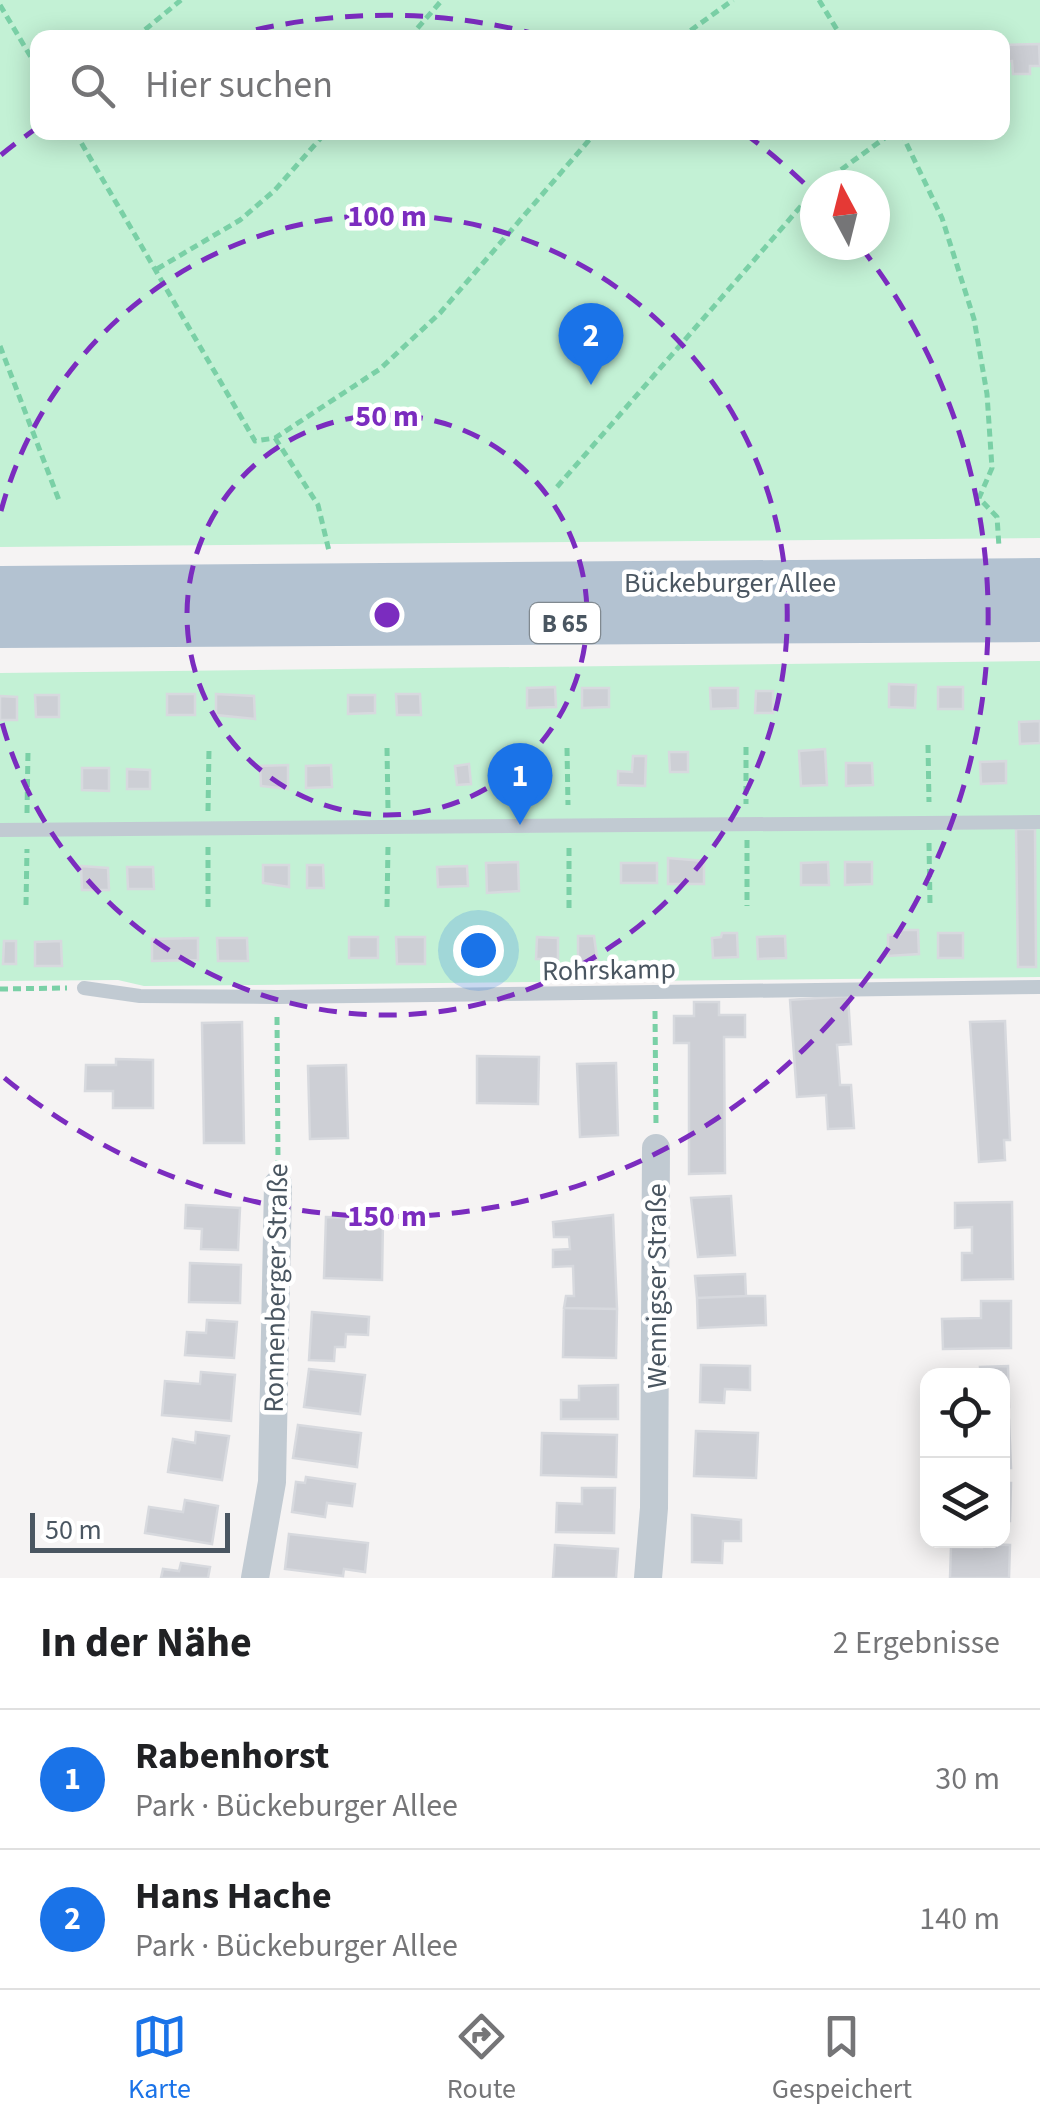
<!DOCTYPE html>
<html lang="de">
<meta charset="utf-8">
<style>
body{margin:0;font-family:"Source Sans 3",sans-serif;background:#f6f6f6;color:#202124}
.controls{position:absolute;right:30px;bottom:30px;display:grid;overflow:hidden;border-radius:20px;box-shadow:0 5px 25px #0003}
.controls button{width:90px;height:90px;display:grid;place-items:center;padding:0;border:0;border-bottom:2px solid #e0e0e0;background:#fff;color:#202124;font:50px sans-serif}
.compass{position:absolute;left:800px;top:170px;width:90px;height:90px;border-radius:50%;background:#fff;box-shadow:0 5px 25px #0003;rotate:353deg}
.scale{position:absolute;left:30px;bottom:25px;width:200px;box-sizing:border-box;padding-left:10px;border:5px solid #4a5661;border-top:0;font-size:28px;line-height:35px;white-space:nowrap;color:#4a5661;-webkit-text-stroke:8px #fff;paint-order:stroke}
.you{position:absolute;left:478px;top:950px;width:35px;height:35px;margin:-25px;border:8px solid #fff;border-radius:50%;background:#1a73e8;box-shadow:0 0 0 15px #1a73e833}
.badge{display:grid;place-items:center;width:65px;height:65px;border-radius:50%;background:#1a73e8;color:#fff;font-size:32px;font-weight:700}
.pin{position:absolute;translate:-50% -82px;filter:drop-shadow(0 2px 5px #0008)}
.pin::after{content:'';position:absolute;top:52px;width:35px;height:30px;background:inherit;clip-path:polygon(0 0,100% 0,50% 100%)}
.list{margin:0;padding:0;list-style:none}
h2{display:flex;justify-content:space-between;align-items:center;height:130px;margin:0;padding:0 40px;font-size:42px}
h2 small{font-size:32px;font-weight:400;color:#757577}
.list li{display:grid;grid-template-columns:65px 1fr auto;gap:30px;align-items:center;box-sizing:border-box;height:140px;padding:0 40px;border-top:2px solid #e0e0e0}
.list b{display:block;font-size:38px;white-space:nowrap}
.list p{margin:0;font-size:32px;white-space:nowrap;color:#757577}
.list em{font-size:32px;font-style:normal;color:#757577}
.icon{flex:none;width:55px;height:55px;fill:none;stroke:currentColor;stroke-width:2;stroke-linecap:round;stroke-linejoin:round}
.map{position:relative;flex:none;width:1040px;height:1578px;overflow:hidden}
.search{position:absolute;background:#fff;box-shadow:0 5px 25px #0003;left:30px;right:30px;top:30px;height:110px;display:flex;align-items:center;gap:25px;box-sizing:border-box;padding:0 35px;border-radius:20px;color:#757577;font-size:38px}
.sheet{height:410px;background:#fff}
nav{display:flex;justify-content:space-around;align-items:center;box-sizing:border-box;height:140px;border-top:2px solid #e0e0e0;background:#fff;font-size:28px;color:#757577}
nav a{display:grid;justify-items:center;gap:5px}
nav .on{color:#1a73e8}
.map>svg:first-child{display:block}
.green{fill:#c3f1d5;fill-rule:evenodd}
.building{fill:#cdcfd5;stroke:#d7d9de;stroke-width:2.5}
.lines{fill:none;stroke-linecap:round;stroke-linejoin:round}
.path{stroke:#7ad0a6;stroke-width:5;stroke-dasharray:8 5;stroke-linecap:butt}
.lane{stroke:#c1cad2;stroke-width:14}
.street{stroke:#c1cad2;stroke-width:28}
.primary{stroke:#b3c2d1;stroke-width:42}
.ring{fill:none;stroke:#7b2cbf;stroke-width:5;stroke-dasharray:18 12}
.labels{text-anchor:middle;stroke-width:9;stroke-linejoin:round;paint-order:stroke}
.shield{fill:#fff;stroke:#808990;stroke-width:2.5}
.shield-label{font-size:25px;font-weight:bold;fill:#4a5661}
.street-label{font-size:28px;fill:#4a5661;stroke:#fff}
.centre{fill:#7b2cbf;stroke:#fff;stroke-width:5}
.ring-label{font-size:30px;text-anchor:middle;font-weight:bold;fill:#7b2cbf;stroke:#fff;stroke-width:9;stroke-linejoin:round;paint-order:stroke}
</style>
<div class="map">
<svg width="1040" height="1578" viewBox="0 0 1040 1578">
<rect width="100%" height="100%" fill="#f5f3f3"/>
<path class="green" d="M0 0H1040V538L0 547ZM38 38H1002V132H38ZM815 185H875V245H815Z
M1040 661V977L144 986 118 980 0 981V673Z"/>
<path class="building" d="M1039 44 1040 66H1030V74H1013L1012 61 1003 62 1002 45Z
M889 684 916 685 915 708 889 707Z
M555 687 556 707 527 708V688Z
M938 687H963V709H938Z
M582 688H609V707L582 708Z
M710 688H738V708L711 709Z
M756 691H773V713H755Z
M167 694H195V715H167Z
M216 694 254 696 255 719 216 715Z
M396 694H420L421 715H397Z
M35 695H59V717H36Z
M348 695H375V713L348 714Z
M0 696 17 697V720H0Z
M1040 721V743L1020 744 1019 722Z
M825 749 827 785 801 786 799 751Z
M669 752H688V772H670Z
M633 756H646L645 786 618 785V771L632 772Z
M1006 761V783L981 784 980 762Z
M846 763H872L873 785 846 786Z
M469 764 471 784 457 785 455 766Z
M288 765V789L261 786 260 766Z
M331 765 332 787 306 788V766Z
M82 768H109V791L82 790Z
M127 769 150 770V789H127Z
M1016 829H1035L1036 967H1018Z
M668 858 704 861V884H668Z
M518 862 519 891 487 893 486 863Z
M828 862 829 885H801V863Z
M845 862H872V884L845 885Z
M621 863H657V883H621Z
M263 865H289V887L263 883Z
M307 865H323L324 888H307Z
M81 866 108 868 109 890H82Z
M467 866 468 886 438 887 437 867Z
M127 867H153L154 889H128Z
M900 930H918L919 954 888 956V935L900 934Z
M722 933H737L738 957 713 958 712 938 721 937Z
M938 933H963V958H938Z
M578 936H594L598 965H578Z
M785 936 786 958 758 959 757 937Z
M349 937H378V958H349Z
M396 937H425V964H397Z
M537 937 558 938V959H536Z
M198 938V960L152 961V939Z
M217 938H247L248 961H218Z
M4 941H16V964H3Z
M61 941 62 966H35V942Z
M848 996 851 1044 837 1045 840 1085H851L854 1128 828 1129 826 1095 797 1097 790 1000Z
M694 1002H719V1015H745V1037H724L725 1173 689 1174V1043H674V1016H694Z
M1005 1021 1010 1140H1004L1005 1160 979 1162 970 1022Z
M242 1022 244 1143H204L202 1023Z
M477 1056 539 1057 538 1104 477 1103Z
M116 1059 153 1060V1108H113V1091H85L86 1065H116Z
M616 1063 618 1135 580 1137 577 1064Z
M346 1065 348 1138 310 1139 308 1066Z
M731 1196 735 1255 698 1257 691 1198Z
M1012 1202 1013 1279 962 1280V1253H972V1227L955 1228V1203Z
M186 1205 240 1208 238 1250 201 1249 202 1229 185 1228Z
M613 1215 617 1309 564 1308 566 1296H574L573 1266 553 1267V1250L570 1249 569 1237H554L553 1222Z
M326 1217 383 1219 382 1280 324 1278Z
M190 1263 241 1265 240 1303 189 1302Z
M745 1274 746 1296 697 1298 695 1276Z
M746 1296H765L766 1325 698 1328 697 1298Z
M981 1301H1011V1348L943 1349 942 1319 981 1318Z
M564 1308 617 1309 616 1358 563 1357Z
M312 1312 369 1317 368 1335 346 1334 345 1347H335L334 1361 309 1360Z
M207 1320 237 1322 234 1358 185 1355 187 1332 206 1333Z
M701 1365 750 1366V1390L725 1389 724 1403 700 1402Z
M1008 1366 1009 1407H1002V1376H981L980 1367Z
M309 1369 365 1375 360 1414 304 1407Z
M201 1372 235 1375 231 1421 162 1415 165 1381 200 1384Z
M618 1385V1419H561V1400H579V1386Z
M1009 1420 1011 1468H1002V1421Z
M298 1425 361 1433 357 1467 293 1458Z
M696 1431 758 1433 756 1478 694 1476Z
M196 1432 229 1436 222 1480 168 1472 173 1439 195 1443Z
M542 1433 617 1435 616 1477 541 1475Z
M306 1477 355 1484 352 1506 327 1503 325 1517 292 1512 296 1482 305 1483Z
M1002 1483H1011L1010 1521H1002Z
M582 1488H615L614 1533 556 1532 557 1503 582 1504Z
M185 1500 218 1506 212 1544 145 1533 149 1507 183 1512Z
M692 1515 741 1520V1541H723L722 1563 692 1562Z
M289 1534 368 1543 365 1572 344 1569 343 1576 285 1569Z
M983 1544 1010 1545 1009 1578H950L951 1547 982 1548Z
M555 1545 618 1549 616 1578H553Z
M181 1563 210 1567 208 1578H161L163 1569 179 1571Z"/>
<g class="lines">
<path class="path" d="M819 0 842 38
M0 5 38 69
M135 38 181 0
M409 38 442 0
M680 38 733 0
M75 132 255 441 275 438 380 369 440 313 596 132
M901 132 942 218 974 319 987 394 992 468 979 498 997 517 999 547
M820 185 893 132
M157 269 240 220 274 191 326 132
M0 346 60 503
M275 438 318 505 329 551
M557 487 815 190
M928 745 929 802
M746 747V804
M387 748 388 810
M567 748 568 805
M208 811 209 749
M27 813 28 751
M747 840V906
M929 843 930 905
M26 905 27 849
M208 907V847
M387 907 388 846
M569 908V846
M0 989 67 988
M655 1011 656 1125
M277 1017 278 1161"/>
<path class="lane" d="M0 830 1040 822
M84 988 140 996 277 997 1040 987"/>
<path class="street" d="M255 1578 272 1482 278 1184
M648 1578 654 1508 656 1148"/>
<path class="primary" d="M0 587 1040 579
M0 627 1040 621"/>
</g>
<g class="ring">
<circle cx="387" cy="615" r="200"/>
<path d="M1 511A400 400 0 1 1 1 719"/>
<path d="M1 155A600 600 0 0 1 34 130M227 37A600 600 0 0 1 547 37M744 133A600 600 0 0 1 815 194M860 246A600 600 0 0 1 1 1075"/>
</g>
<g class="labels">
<rect class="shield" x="530" y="603" width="70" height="40" rx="8"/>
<g class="shield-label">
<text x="565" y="632">B 65</text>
</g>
<g class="street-label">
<text x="730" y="592">Bückeburger Allee</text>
<text transform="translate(609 969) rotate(-1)" y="10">Rohrskamp</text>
<text transform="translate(656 1286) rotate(-90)" y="10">Wennigser Straße</text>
<text transform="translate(275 1288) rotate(-89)" y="10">Ronnenberger Straße</text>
</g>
</g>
<circle cx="387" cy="615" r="15" class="centre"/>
<g class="ring-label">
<text x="387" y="226">100 m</text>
<text x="387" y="426">50 m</text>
<text x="387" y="1226">150 m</text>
</g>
</svg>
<div class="controls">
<button><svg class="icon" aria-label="locate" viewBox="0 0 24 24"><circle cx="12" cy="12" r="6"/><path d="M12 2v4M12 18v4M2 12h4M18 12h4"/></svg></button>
<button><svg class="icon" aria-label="layers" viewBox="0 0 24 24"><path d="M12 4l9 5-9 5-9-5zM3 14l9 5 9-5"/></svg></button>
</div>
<svg class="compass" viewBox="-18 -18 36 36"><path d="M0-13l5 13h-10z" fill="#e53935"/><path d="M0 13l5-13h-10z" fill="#757577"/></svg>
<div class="scale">50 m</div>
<div class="you"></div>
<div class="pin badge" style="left:520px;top:825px">1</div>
<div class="pin badge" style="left:591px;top:385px">2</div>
<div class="search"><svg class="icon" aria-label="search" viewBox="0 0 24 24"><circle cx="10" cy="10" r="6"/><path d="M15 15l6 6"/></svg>Hier suchen</div>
</div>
<section class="sheet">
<h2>In der Nähe<small>2 Ergebnisse</small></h2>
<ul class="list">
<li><span class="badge">1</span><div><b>Rabenhorst</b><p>Park · Bückeburger Allee</p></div><em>30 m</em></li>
<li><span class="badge">2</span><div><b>Hans Hache</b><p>Park · Bückeburger Allee</p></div><em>140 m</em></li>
</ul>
</section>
<nav>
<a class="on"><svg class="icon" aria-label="map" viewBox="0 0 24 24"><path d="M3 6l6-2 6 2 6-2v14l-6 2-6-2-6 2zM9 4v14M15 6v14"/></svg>Karte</a>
<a><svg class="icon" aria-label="directions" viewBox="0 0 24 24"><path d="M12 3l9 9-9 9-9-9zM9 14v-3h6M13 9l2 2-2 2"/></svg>Route</a>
<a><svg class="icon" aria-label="saved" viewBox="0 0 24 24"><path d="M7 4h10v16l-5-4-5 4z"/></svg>Gespeichert</a>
</nav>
